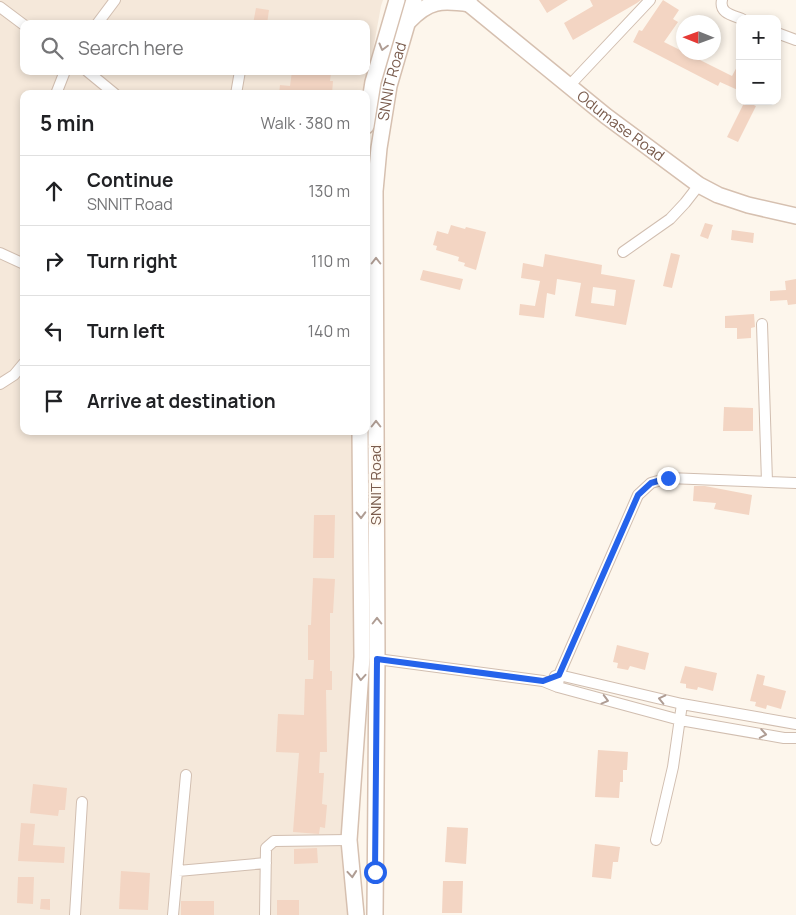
<!DOCTYPE html>
<meta charset="utf-8">
<style>
body{margin:0;font-family:Manrope,sans-serif;background:#f6f6f6;color:#202124}
.controls{position:absolute;right:15px;top:15px;display:grid;overflow:hidden;border-radius:10px;box-shadow:0 2px 8px #0003}
.controls button{width:45px;height:45px;display:grid;place-items:center;padding:0;border:0;border-bottom:1px solid #e0e0e0;background:#fff;color:#202124;font:25px sans-serif}
.compass{position:absolute;left:676px;top:15px;width:45px;height:45px;border-radius:50%;background:#fff;box-shadow:0 2px 8px #0003;rotate:271deg}
.stop{position:absolute;width:15px;height:15px;margin:-11px;border:4px solid #2563eb;border-radius:50%;background:#fff}
.stop.end{background:#2563eb;border-color:#fff;box-shadow:0 1px 5px #0008}
.list{margin:0;padding:0;list-style:none}
h2{display:flex;justify-content:space-between;align-items:center;height:65px;margin:0;padding:0 20px;font-size:21px}
h2 small{font-size:16px;font-weight:400;color:#757577}
.list li{display:grid;grid-template-columns:32px 1fr auto;gap:15px;align-items:center;box-sizing:border-box;height:70px;padding:0 20px;border-top:1px solid #e0e0e0}
.list b{display:block;font-size:19px;white-space:nowrap}
.list p{margin:0;font-size:16px;white-space:nowrap;color:#757577}
.list em{font-size:16px;font-style:normal;color:#757577}
.icon{flex:none;width:28px;height:28px;fill:none;stroke:currentColor;stroke-width:2;stroke-linecap:round;stroke-linejoin:round}
.map{position:relative;flex:none;width:796px;height:915px;overflow:hidden}
.search{position:absolute;background:#fff;box-shadow:0 2px 8px #0003;left:20px;top:20px;width:350px;height:55px;display:flex;align-items:center;gap:12px;box-sizing:border-box;padding:0 18px;border-radius:10px;color:#757577;font-size:19px}
.panel{position:absolute;background:#fff;box-shadow:0 2px 8px #0003;left:20px;top:90px;width:350px;height:345px;border-radius:10px}
.map>svg:first-child{display:block}
.residential{fill:#f5e8da;fill-rule:evenodd}
.building{fill:#f3d5c3;fill-rule:evenodd}
.lines{fill:none;stroke-linecap:round;stroke-linejoin:round}
.street-casing{stroke:#d1beb0;stroke-width:12}
.secondary-casing{stroke:#d6c0b0;stroke-width:18}
.street{stroke:#fff;stroke-width:10}
.secondary{stroke:#fff;stroke-width:15}
.oneway{stroke:#af9d94}
.route{stroke:#2563eb;stroke-width:6}
.labels{text-anchor:middle;stroke-width:4.5;stroke-linejoin:round;paint-order:stroke}
.street-label{font-size:15px;fill:#7a5c4d;stroke:#fffaf3}
</style>
<div class="map">
<svg width="796" height="915" viewBox="0 0 796 915">
<rect width="100%" height="100%" fill="#fdf6ec"/>
<path class="residential" d="M0 0H383L381 6 365 94H24V431H354L353 718 350 915H0ZM24 24H366V71H24Z"/>
<path class="building" d="M539 0H568L547 13Z
M590 0H641L637 3 573 40 564 23 593 6Z
M663 0 679 10 673 19 678 22 664 42 732 76 740 61V91L720 82 718 86 633 42 639 30 642 31Z
M256 8 269 10 267 24H253Z
M292 71 331 73 330 81H333L332 94H279L280 85 290 86Z
M745 101 756 106 738 142 727 137Z
M705 223 713 225 708 239 700 236Z
M451 225 465 229 466 227 486 232 476 270 464 266 465 263 458 261 459 257 436 250 437 246 433 245 437 231 448 234Z
M732 230 754 233 753 243 731 240Z
M671 253 680 255 672 288 663 286Z
M545 254 602 265 601 274 635 280 626 325 575 316 581 283 557 279 555 295 547 293 544 318 519 315 520 304 535 306 540 281 521 278 523 263 543 267ZM593 287 616 290 614 306 591 303Z
M423 270 463 279 460 290 420 280Z
M796 279V304L788 305 787 300 770 301V291L786 290 785 281Z
M754 314 755 327 751 328V338L737 339V328H725V316Z
M724 407 753 408V431H723Z
M694 486H705L752 495 749 515 714 509 716 503 693 501Z
M314 515H335L334 558H313Z
M313 578 335 579 333 613H330V671H332V690H326L327 752H320L319 773H324L322 804 327 805 325 828 320 827 319 834 293 832 299 753 276 752 278 714 304 715 305 679H313L314 660H308V625H311Z
M617 645 649 653 645 670 630 666 628 670 617 668 618 663 613 662Z
M685 666 717 673 713 691 698 687 697 690 686 688V684L680 683Z
M757 674 765 676 763 685 786 691 781 709 767 705 766 709 755 706 756 702 750 701Z
M598 750 628 752 627 770H623V782H620L619 798 595 797Z
M33 784 67 788 65 810H59L58 816 30 813Z
M21 823 35 824 33 845 65 847 64 863 18 861Z
M447 827 468 828 466 864 445 862Z
M595 844 620 847 618 862H613L611 879 592 877Z
M317 848 318 863 294 864V849Z
M121 871 150 873 148 910 119 909Z
M18 877H34L33 904 17 903Z
M443 881H463L462 913H442Z
M41 899H50V910L40 909Z
M277 900H299V915H277Z
M181 901H214V915H181Z"/>
<g class="lines">
<defs>
<path id="street" d="M722 0C719 13 732 15 742 19
M0 7 24 25
M97 24 115 0
M777 33 796 40
M87 71 115 94
M569 86 650 0
M56 94 65 71
M236 94 240 71
M623 252 670 219 685 203 699 185
M0 253 24 264
M762 324 767 482
M0 384 14 375 24 363
M377 659 543 681 558 687 680 720 784 738H796
M555 676 559 675 682 704 796 724
M558 687 559 675 638 495 651 483 668 478 796 483
M656 840 673 767 682 704
M178 871 266 863
M75 915 82 802
M173 915 186 775
M265 915 266 848 274 841 349 840"/>
<g id="secondary">
<path id="s1" d="M464 0 606 116 699 185 718 195 748 205 796 216"/>
<path d="M409 21C429 0 441 0 470 4"/>
<path d="M366 126 373 82 397 0"/>
<path d="M356 915 349 840 362 657 360 431"/>
<path id="s2" d="M375 915 377 659 375 191 379 148 389 86 414 0"/>
</g>
</defs>
<use href="#street" class="street-casing"/>
<use href="#secondary" class="secondary-casing"/>
<use href="#street" class="street"/>
<use href="#secondary" class="secondary"/>
</g>
<defs><path id="oneway-chevron" d="M-2-3.5L2.5 0L-2 3.5" fill="none" stroke-width="1.6" stroke-linecap="round" stroke-linejoin="round" transform="scale(1.25)"/></defs>
<g class="oneway">
<use href="#oneway-chevron" transform="translate(383 47) rotate(105)"/>
<use href="#oneway-chevron" transform="translate(376 261) rotate(-90)"/>
<use href="#oneway-chevron" transform="translate(376 424) rotate(-90)"/>
<use href="#oneway-chevron" transform="translate(361 515) rotate(89)"/>
<use href="#oneway-chevron" transform="translate(377 621) rotate(-90)"/>
<use href="#oneway-chevron" transform="translate(361 677) rotate(94)"/>
<use href="#oneway-chevron" transform="translate(662 699) rotate(-167)"/>
<use href="#oneway-chevron" transform="translate(605 700) rotate(15)"/>
<use href="#oneway-chevron" transform="translate(763 734) rotate(10)"/>
<use href="#oneway-chevron" transform="translate(352 874) rotate(85)"/>
</g>
<g class="lines">
<path class="route" d="M375 872 377 659 543 681 559 675 638 495 651 483 668 478"/>
</g>
<g class="labels">
<g class="street-label">
<text dy="5" stroke="none"><textPath href="#s2" startOffset="835">SNNIT Road</textPath></text>
<text dy="5" stroke="none"><textPath href="#s1" startOffset="201">Odumase Road</textPath></text>
<text transform="translate(376 485) rotate(-90)" y="5">SNNIT Road</text>
</g>
</g>
</svg>
<div class="controls">
<button>+</button>
<button>−</button>
</div>
<svg class="compass" viewBox="-18 -18 36 36"><path d="M0-13l5 13h-10z" fill="#e53935"/><path d="M0 13l5-13h-10z" fill="#757577"/></svg>
<div class="stop" style="left:375px;top:872px"></div>
<div class="stop end" style="left:668px;top:478px"></div>
<div class="search"><svg class="icon" aria-label="search" viewBox="0 0 24 24"><circle cx="10" cy="10" r="6"/><path d="M15 15l6 6"/></svg>Search here</div>
<section class="panel">
<h2>5 min<small>Walk · 380 m</small></h2>
<ul class="list">
<li><svg class="icon" aria-label="ahead" viewBox="0 0 24 24"><path d="M12 20V5M6 11l6-6 6 6"/></svg><div><b>Continue</b><p>SNNIT Road</p></div><em>130 m</em></li>
<li><svg class="icon" aria-label="right" viewBox="0 0 24 24"><path d="M7 20v-9h11M14 6l5 5-5 5"/></svg><div><b>Turn right</b></div><em>110 m</em></li>
<li><svg class="icon" aria-label="left" viewBox="0 0 24 24"><path d="M17 20v-9H6M10 6l-5 5 5 5"/></svg><div><b>Turn left</b></div><em>140 m</em></li>
<li><svg class="icon" aria-label="arrive" viewBox="0 0 24 24"><path d="M6 21V4h12l-3 4 3 4H6"/></svg><div><b>Arrive at destination</b></div></li>
</ul>
</section>
</div>
